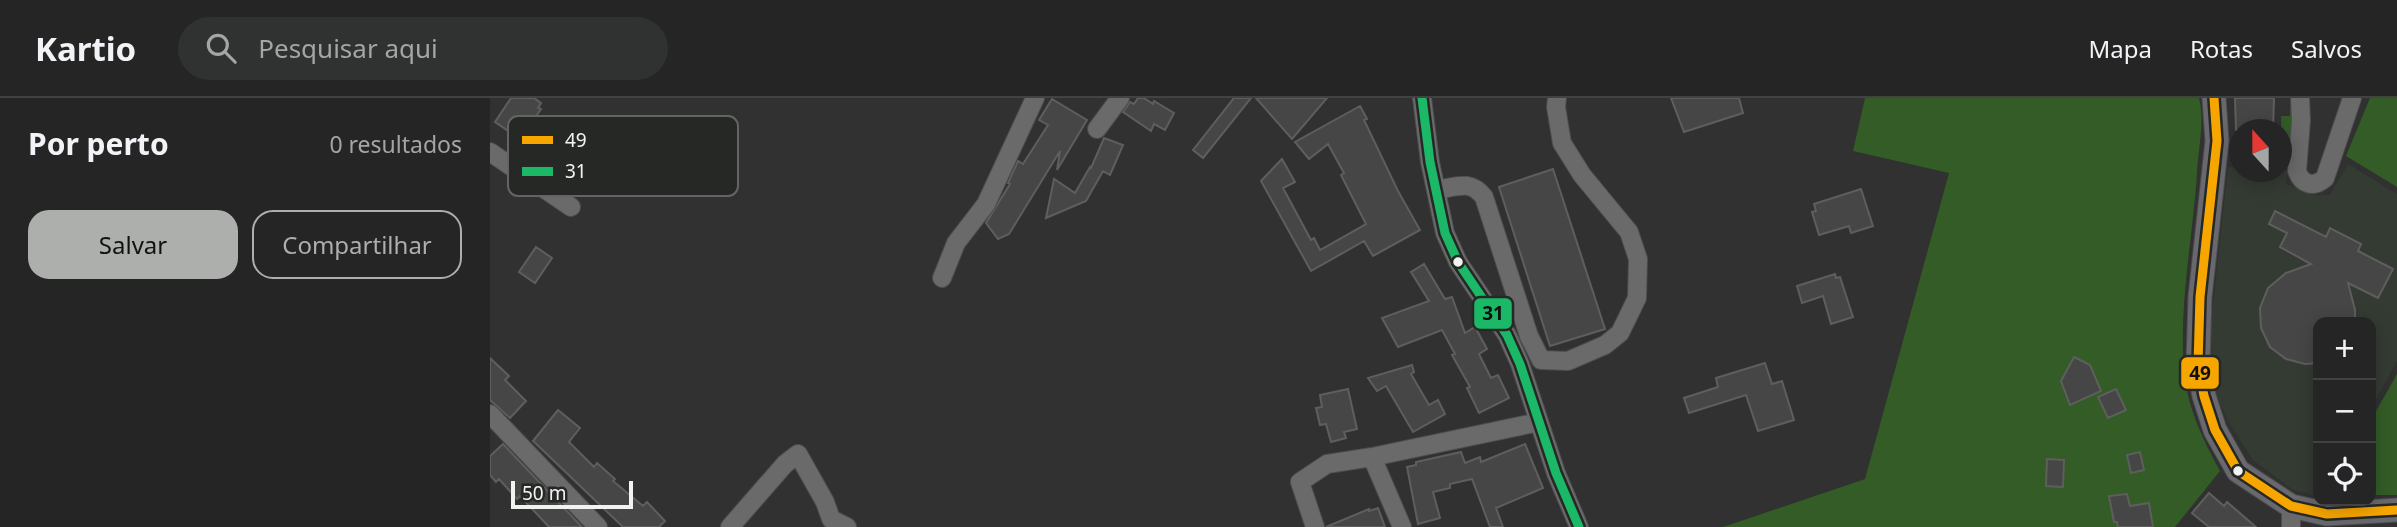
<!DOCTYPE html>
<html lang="pt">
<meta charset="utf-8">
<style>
body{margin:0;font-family:"Noto Sans",sans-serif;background:#303131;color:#f1f3f6}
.controls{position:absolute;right:21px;bottom:21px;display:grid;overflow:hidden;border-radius:14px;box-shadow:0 4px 18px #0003}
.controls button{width:63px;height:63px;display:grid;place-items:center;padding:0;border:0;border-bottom:2px solid #414241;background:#242524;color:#f1f3f6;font:35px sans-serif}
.compass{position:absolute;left:1739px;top:21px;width:63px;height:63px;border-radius:50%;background:#242524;box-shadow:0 4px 18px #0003;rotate:339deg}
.scale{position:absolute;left:21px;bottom:18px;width:122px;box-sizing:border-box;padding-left:7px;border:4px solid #f1f3f1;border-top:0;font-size:19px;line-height:24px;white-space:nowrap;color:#f1f3f1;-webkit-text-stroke:5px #262826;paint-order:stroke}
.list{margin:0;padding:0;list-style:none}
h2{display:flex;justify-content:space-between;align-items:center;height:91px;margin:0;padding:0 28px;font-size:30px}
h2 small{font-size:23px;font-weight:400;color:#a3a5a6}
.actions{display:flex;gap:14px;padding:21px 28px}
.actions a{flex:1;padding:16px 0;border:2px solid #adafad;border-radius:21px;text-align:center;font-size:24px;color:#adafad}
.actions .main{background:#adafad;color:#111}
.icon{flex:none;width:38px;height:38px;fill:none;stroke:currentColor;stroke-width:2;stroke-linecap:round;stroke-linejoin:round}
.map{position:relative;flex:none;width:1907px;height:429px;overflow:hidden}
header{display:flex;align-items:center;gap:42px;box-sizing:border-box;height:98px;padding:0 35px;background:#242524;border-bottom:2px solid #414241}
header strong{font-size:33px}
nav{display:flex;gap:38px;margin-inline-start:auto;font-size:24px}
.search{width:490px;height:63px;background:#303131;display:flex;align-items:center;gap:18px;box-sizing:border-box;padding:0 24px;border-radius:38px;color:#a3a5a6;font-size:26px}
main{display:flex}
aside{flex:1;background:#242524}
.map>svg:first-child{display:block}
.built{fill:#343b33}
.green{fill:#335c27}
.building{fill:#454645;stroke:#5e5f5d;stroke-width:2}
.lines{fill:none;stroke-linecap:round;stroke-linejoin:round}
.minor-casing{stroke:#4c4d4c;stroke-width:20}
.major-casing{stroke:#4c4d4c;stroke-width:25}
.minor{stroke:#696a69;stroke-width:18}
.major{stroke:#69686e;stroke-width:23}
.bus-1-casing{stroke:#262826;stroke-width:14}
.bus-2-casing{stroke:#262826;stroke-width:14}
.bus-1{stroke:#f7a600;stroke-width:9}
.bus-2{stroke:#1ab867;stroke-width:9}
.bus-dot{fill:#f1f3f1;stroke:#262826;stroke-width:2.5}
.key{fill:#262826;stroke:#636563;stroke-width:2}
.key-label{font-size:19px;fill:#f1f3f1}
.line-badge{stroke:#262826;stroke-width:2.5}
.pale-badge-label{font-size:19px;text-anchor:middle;font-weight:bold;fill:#111}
</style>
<header>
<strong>Kartio</strong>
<div class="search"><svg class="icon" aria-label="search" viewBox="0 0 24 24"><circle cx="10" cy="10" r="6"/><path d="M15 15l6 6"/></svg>Pesquisar aqui</div>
<nav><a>Mapa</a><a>Rotas</a><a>Salvos</a></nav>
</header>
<main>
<aside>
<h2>Por perto<small>0 resultados</small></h2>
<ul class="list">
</ul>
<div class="actions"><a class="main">Salvar</a><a>Compartilhar</a></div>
</aside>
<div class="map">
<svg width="1907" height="429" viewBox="0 0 1907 429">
<rect width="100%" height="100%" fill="#303130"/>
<path class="built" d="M1858 66 1907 96V263L1881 310V224H1828V398L1803 392 1763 362 1739 325 1726 296 1718 265 1720 235 1738 69H1749L1750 74 1798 72 1796 86 1827 97H1840Z"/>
<path class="green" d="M1375 0H1709C1715 23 1708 52 1707 75 1703 144 1682 239 1700 305 1707 329 1718 351 1730 373L1685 429H1233L1375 381 1459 75 1363 53Z
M1801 0H1805L1799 67H1792L1791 18H1800Z
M1880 0H1907V89L1856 58Z
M1907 276V397H1881V322Z"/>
<path class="building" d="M21 0H44L51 5 48 10 51 11 30 41 5 24Z
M648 0H654L663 6 664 3 684 15 675 32 664 26 661 33 633 14 640 4 644 6Z
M744 0H761L713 60 703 52Z
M766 0H837L802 41Z
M1181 0H1249L1253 15 1194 34Z
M1745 0H1784L1783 32H1746Z
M562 1 597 22 567 72 570 53 519 136 508 141 496 125 520 86 518 85 528 63 533 66 558 27 549 22Z
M870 8 877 21 874 22 908 93 930 132 883 158 874 143 821 173 771 83 792 61 805 84 793 90 821 142 824 140 830 152 876 126 851 77 854 75 838 46 819 61 805 44Z
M614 40 633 47 620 77 613 73 596 103 556 120 564 81 585 95 600 69 601 70Z
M1063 71 1115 231 1060 248 1009 89Z
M1371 91 1383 128 1361 135 1359 128 1329 137 1322 114 1326 113 1324 106Z
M1785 113 1836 139 1840 130 1871 146 1868 153 1903 171 1888 200 1858 185 1865 212V224H1828V265L1815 266 1796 261 1780 249 1771 230 1770 210 1778 190 1796 175 1821 166 1790 149 1797 135 1779 126Z
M46 149 62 160 45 185 29 174Z
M934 166 955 201 962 199 975 235 985 229 997 251 989 256 1001 280 1008 277 1019 300 989 315 977 290 980 289 962 257 965 256 952 232 908 249 892 220 939 203 921 174Z
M1345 176 1346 180 1350 179 1363 219 1341 226 1333 198 1312 205 1307 188Z
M1584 259 1600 267 1611 293 1580 307 1571 283Z
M0 260 19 278 15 282 36 303 20 320 0 302Z
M1275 265 1282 286 1292 283 1304 322 1268 333 1256 297 1199 315 1194 300 1228 289 1226 280Z
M922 267 924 274 921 276 939 307 948 302 955 316 923 334 896 288 887 293 878 280Z
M858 291 867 331 854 334 856 340 841 344 836 326 830 327 826 310 832 309 830 297Z
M1626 291 1636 312 1618 320 1608 299Z
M68 312 90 330 79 344 104 369 107 365 125 381 123 383 153 408 157 404 175 423 169 429H133L43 343Z
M13 346 92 429H59L30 398 27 401 9 381 6 384 0 377V358Z
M1035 346 1053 390 1006 410 1013 429H1000L982 381 960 386V390L943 394 950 420 928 426 917 369 926 367V364L971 354 975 365 990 359 991 364Z
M1650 354 1654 372 1641 375 1637 357Z
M1557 361 1574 362 1573 389 1556 388Z
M1719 395 1734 408 1737 404 1766 429H1719L1702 415Z
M1637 396 1640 408 1659 405 1663 429H1628L1627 424H1624L1619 398Z
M888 410 895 429H836L879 411V413Z"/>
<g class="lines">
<defs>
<path id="minor" d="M932 0 940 64 955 135 968 164 1017 237 1030 266 1066 375 1089 429
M1810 0 1811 22 1807 73C1812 87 1824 90 1835 80L1862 0
M607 31 630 0
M0 54 81 109
M946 92C967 89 980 81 994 99L1039 238 1051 262 1078 263 1115 247 1130 235 1147 200 1148 161 1139 134 1092 77 1072 45 1066 9 1067 0
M452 180 466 145 496 106 545 0
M0 316 108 429
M882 359 912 429
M240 429 295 366 308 356 335 404 341 421 357 429
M825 429 810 384 837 366 882 359 1049 324
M1801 429V408"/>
<path id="major" d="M1724 0 1727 43 1710 199 1708 266 1714 298 1725 332 1748 373 1801 408 1837 416 1907 412"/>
</defs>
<use href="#minor" class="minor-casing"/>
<use href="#major" class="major-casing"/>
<use href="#minor" class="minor"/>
<use href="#major" class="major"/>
<defs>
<path id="bus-1" d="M1724 0 1727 43 1710 199 1708 266 1714 298 1725 332 1748 373 1801 408 1837 416 1907 412"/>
<path id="bus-2" d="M932 0 940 64 955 135 968 164 1017 237 1030 266 1066 375 1089 429"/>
</defs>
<use href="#bus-1" class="bus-1-casing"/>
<use href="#bus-2" class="bus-2-casing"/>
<use href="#bus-1" class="bus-1"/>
<use href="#bus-2" class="bus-2"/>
</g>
<g class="bus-dot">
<circle cx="968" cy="164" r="6"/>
<circle cx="1748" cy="373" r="6"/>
</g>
<rect x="18" y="18" width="230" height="80" rx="10" class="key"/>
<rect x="32" y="38" width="31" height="8" fill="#f7a600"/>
<rect x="32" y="69" width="31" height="9" fill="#1ab867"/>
<g class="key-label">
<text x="75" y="49">49</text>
<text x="75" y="80">31</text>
</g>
<g class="line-badge">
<rect x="983" y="199" width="40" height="33" rx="7" fill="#1ab867"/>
<rect x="1690" y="258" width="40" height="34" rx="7" fill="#f7a600"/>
</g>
<g class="pale-badge-label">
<text x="1003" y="222">31</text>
<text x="1710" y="282">49</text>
</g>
</svg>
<div class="controls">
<button>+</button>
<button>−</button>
<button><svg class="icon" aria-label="locate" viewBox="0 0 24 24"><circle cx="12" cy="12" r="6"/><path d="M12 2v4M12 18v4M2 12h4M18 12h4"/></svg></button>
</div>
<svg class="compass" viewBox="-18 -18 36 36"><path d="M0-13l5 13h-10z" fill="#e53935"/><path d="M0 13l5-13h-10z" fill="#a3a5a6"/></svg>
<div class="scale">50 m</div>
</div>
</main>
